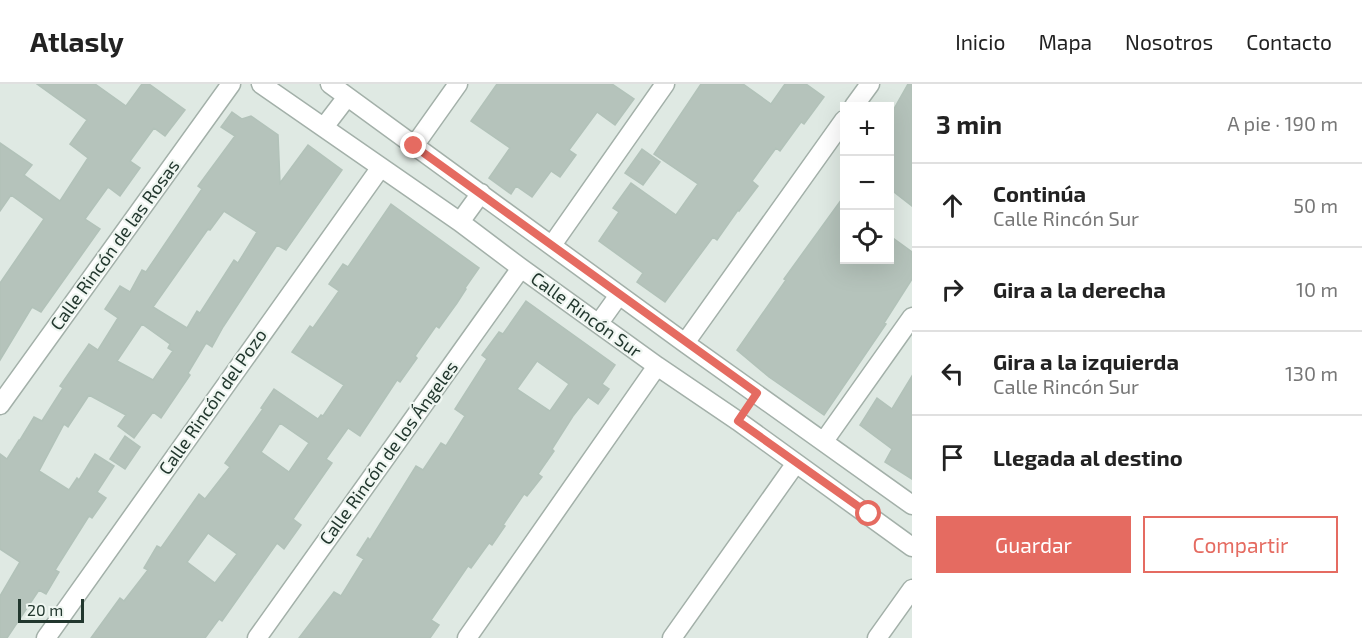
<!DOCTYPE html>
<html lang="es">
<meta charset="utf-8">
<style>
body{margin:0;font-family:"Exo 2",sans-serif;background:#f2f2f2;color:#222}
.controls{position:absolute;right:18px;top:18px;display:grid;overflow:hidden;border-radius:0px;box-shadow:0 6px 24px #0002}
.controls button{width:54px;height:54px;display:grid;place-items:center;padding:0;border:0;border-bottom:2px solid #e0e0e0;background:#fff;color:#222;font:30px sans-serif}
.scale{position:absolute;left:18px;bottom:15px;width:66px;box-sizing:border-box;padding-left:6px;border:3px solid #22372e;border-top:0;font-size:16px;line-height:21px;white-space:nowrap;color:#22372e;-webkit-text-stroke:4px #eff6f1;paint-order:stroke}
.stop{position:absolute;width:18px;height:18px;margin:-14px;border:4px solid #e56b61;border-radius:50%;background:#fff}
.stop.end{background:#e56b61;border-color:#fff;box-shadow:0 2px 6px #0008}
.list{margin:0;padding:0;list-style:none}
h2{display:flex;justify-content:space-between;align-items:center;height:78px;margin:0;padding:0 24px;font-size:26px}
h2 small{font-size:20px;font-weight:400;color:#767676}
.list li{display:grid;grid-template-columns:39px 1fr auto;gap:18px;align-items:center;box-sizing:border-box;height:84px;padding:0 24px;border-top:2px solid #e0e0e0}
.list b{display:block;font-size:22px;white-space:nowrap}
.list p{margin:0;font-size:20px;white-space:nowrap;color:#767676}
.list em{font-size:20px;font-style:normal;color:#767676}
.actions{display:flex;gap:12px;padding:18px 24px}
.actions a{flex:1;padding:14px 0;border:2px solid #e56b61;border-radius:0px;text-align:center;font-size:21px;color:#e56b61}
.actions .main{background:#e56b61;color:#fff}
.icon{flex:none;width:33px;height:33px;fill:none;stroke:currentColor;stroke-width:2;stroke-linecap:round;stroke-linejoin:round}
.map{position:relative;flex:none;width:912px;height:554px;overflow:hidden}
header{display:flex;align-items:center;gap:36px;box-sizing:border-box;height:84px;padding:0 30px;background:#fff;border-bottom:2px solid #e0e0e0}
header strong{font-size:28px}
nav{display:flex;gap:33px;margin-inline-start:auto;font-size:21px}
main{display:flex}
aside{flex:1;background:#fff}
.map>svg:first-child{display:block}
.building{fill:#b5c3bb;stroke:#b2c2b9;stroke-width:1.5;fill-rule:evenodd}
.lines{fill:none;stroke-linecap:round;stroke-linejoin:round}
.minor-casing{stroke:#a3b0a9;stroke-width:21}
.minor{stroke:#fff;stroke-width:18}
.route{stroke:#e56b61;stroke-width:8}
.labels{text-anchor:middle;stroke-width:4.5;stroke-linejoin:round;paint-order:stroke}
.street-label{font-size:18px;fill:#22372e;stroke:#eff6f1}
</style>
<header>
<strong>Atlasly</strong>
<nav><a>Inicio</a><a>Mapa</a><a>Nosotros</a><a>Contacto</a></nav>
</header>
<main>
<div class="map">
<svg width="912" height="554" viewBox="0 0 912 554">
<rect width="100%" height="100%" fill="#dfe9e3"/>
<path class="building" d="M37 0H95L126 22 142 0H149L185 26 165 52 154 44 130 77 140 84 120 112 108 103 85 135 100 145 41 228 32 223 0 276V199L44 135 11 111 0 127V59L32 81 24 91 60 117 88 74 70 60 87 36Z
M497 0H612L634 15 615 41 597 28 569 66 576 71 560 93 551 87 532 113 516 102 511 110 489 94 510 64 471 37Z
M701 0H743L771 20 785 0H806L824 13 804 40 801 38 780 67 776 64 752 97 758 102 739 127 738 126 717 156 713 153 665 218 637 198 643 189 599 157 619 128 613 124 631 99 676 131 698 100 654 70Z
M908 0H912V122L890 105V32Z
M232 28 242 35 251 32 278 51 280 99 308 61 342 86 286 166 277 161 223 243 212 263 206 259 188 289 190 291 161 334 153 328 134 354 118 342 126 331 89 311 68 343 64 340 39 387 69 406 77 394 79 396 95 370 114 382 97 408 106 414 92 434 89 432 55 486 59 488 46 510 39 506 7 554H0V512L20 478 0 465V370L7 375 19 356H20L34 333 42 337 63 304 60 302 89 260 98 266 118 234 105 225 120 202 130 208 142 186 146 188 202 105 198 102 235 52 221 43ZM224 127 257 148 238 179 234 176 200 229 197 227 187 244 153 223 208 145 210 146ZM142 240 170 260 168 264 173 267 153 296 117 277Z
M642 65 660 78 643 101 625 89Z
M844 112V176H890V152L912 168V195L884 239 886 240 824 331 769 293 737 266 786 196 784 195Z
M391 120 479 184 465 204 466 205 457 219 439 244 436 242 415 272 417 274 400 298 397 296 360 352 348 344 326 375 332 379 293 435 301 441 284 465 277 459 222 537 219 535 205 554H91L120 514 124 517 148 486 144 484 157 462 161 464 199 410 205 415 230 383 225 379 263 325 261 324 274 305 318 335 321 331 323 332 344 301 292 268 310 242 313 244 339 207 329 200 343 180 348 183ZM280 339 309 359 289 388 261 368ZM208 449 237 470 215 499 187 478Z
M526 217 615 281 602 300 609 305 598 320 588 313 573 332 552 365 554 367 538 390 542 393 527 412 524 410 503 441 505 442 492 461 489 459 471 484 468 482 431 536 439 541 430 554H299L334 508 341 512 364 475 357 471 368 454 370 456 416 382 423 386 441 359 446 362 465 332 455 325 487 275 482 271 499 248 503 250ZM537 277 569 300 550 327 517 305Z
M912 292V395L885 378 892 365 860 341 877 314 892 325Z
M125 352 140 363 125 385 110 375Z"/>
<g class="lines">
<defs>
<path id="minor" d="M261 0 460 138 521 184 657 282 738 337 912 463
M330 0 685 259 912 421
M854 22 870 0
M324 43 347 13
M414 62 458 0
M460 138 481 109
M552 161 665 0
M599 239 619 211
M685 259 844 36
M0 321 231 0
M824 357 912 233
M46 554 381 83
M257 554 521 184
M467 554 657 282
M672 554 796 379
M877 554 912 505"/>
</defs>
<use href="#minor" class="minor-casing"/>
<use href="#minor" class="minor"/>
</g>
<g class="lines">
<path class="route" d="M414 62 757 309 738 337 869 430"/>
</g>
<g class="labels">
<g class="street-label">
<text transform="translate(115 161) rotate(-54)" y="6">Calle Rincón de las Rosas</text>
<text transform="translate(586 231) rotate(36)" y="6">Calle Rincón Sur</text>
<text transform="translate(213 318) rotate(-55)" y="6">Calle Rincón del Pozo</text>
<text transform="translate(389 369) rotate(-54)" y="6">Calle Rincón de los Ángeles</text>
</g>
</g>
</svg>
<div class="controls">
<button>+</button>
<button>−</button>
<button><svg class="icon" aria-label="locate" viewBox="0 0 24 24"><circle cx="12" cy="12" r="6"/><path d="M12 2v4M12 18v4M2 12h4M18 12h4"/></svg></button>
</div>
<div class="scale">20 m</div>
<div class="stop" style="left:869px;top:430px"></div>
<div class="stop end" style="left:414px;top:62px"></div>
</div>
<aside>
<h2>3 min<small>A pie · 190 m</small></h2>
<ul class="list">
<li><svg class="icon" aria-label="ahead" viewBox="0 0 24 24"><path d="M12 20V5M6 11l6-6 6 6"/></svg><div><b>Continúa</b><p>Calle Rincón Sur</p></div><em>50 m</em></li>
<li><svg class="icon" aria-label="right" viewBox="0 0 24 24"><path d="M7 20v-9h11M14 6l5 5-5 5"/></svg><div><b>Gira a la derecha</b></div><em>10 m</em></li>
<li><svg class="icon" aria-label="left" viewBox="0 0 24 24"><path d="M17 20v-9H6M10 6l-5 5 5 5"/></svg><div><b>Gira a la izquierda</b><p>Calle Rincón Sur</p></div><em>130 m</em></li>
<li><svg class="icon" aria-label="arrive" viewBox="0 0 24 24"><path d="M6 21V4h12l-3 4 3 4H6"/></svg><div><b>Llegada al destino</b></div></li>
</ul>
<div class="actions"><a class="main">Guardar</a><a>Compartir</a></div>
</aside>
</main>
